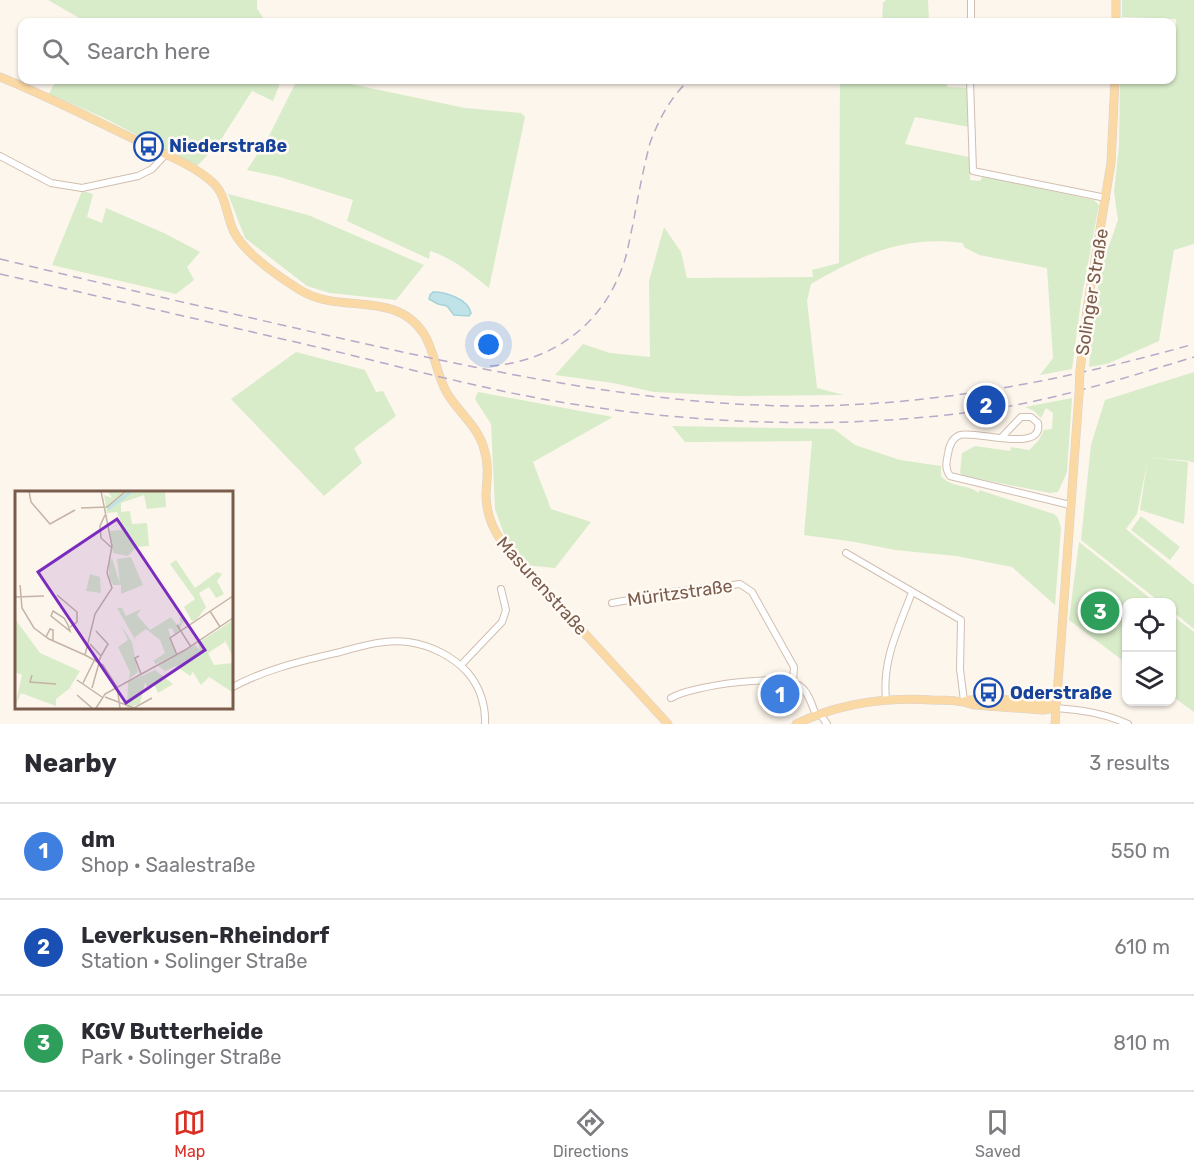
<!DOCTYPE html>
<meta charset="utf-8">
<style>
body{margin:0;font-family:Rubik,sans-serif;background:#f2f2f3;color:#2b2b33}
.controls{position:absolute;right:18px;bottom:18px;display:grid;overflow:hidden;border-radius:12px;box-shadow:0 2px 4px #0004}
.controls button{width:54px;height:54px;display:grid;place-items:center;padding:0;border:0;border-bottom:2px solid #e1e1e2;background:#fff;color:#2b2b33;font:30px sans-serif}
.you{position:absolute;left:489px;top:345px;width:21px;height:21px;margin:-15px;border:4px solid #fff;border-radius:50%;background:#1a73e8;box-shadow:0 0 0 9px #1a73e833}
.badge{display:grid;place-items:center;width:39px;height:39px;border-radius:50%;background:#d93025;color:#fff;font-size:20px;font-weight:700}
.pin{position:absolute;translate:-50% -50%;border:3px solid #fff;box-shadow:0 2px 6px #0006}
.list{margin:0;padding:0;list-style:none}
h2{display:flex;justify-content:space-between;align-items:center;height:78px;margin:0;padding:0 24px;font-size:26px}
h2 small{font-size:20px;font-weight:400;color:#7c7c81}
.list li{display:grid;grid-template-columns:39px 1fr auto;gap:18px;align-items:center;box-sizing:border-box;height:96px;padding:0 24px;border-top:2px solid #e1e1e2}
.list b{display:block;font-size:22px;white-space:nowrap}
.list p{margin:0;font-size:20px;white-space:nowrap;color:#7c7c81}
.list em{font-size:20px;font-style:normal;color:#7c7c81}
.icon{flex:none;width:33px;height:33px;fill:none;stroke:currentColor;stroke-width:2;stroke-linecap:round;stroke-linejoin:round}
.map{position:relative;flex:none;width:1194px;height:724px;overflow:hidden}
.search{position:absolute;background:#fff;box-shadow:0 2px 4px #0004;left:18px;right:18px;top:18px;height:66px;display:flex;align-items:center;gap:15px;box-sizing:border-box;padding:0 21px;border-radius:12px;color:#7c7c81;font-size:22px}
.sheet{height:366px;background:#fff}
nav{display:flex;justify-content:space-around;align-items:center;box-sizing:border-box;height:84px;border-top:2px solid #e1e1e2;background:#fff;font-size:16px;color:#7c7c81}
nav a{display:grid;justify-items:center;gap:3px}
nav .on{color:#d93025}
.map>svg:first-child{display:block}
.green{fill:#d8ecc9}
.water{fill:#bfe3e8;stroke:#a5d3da;stroke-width:1.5}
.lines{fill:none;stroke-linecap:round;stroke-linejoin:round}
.minor-casing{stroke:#d1beb0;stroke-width:8}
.major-casing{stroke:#dad1cd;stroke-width:9}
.minor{stroke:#fff;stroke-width:6}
.major{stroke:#fbd9a5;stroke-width:8}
.rail{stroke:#b9a8c9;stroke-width:1.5;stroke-dasharray:9 6;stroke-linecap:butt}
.major-bridge-casing{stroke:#dad1cd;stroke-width:9;stroke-linecap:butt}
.major-bridge{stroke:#fbd9a5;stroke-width:8}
.labels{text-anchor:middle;stroke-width:5;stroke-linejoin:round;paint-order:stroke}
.transit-label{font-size:18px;font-weight:bold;fill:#164399;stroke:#fffaf3;text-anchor:start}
.street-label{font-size:18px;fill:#7a5c4d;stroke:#fffaf3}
.inset-river{fill:none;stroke:#bfe3e8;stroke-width:3}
.inset-road{fill:none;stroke:#c5b3a7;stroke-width:1.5}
.view{fill:#7b2cbf;fill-opacity:0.15;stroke:#7b2cbf;stroke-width:3}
.inset-edge{fill:none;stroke:#7a5c4d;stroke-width:3}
</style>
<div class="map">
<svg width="1194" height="724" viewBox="0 0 1194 724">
<rect width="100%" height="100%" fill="#fdf6ec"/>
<path class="green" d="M48 0H257V9L266 22H86Z
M886 0H928L929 22H882L883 3Z
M1122 0H1194V244L1174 250 1159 341 1107 364 1089 367 1094 304 1105 257 1118 220 1114 192 1119 146 1120 80H1172V39L1176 38V19L1122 17Z
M56 80H278L279 86 273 101 252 91 218 144 197 166 102 117 49 94Z
M297 80H332L465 108 521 113 525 117 489 288C470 273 453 258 430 251L429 259 347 221 353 200 280 177 247 170 268 138Z
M840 80H948L947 87 968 88 969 127 915 117 905 144 969 157 970 180 980 181 983 176 1094 200 1099 205 1081 301 1072 369 1040 375 1053 358 1047 268 979 255 964 247 963 243C904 235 861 255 811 284L807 301 817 388 844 395 737 396 654 392 613 383 555 375 583 344 610 353 650 357 649 281 664 227 681 252 687 278 813 277 812 270 839 263Z
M82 191 93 194 87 217 102 223 106 208 164 233 200 252 187 267 194 280 176 294 52 265Z
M228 194 308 215 424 265 396 300 330 293 307 286 245 238Z
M296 352 365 370 376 392 383 391 396 416 354 448 362 463 324 496 231 399Z
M1194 372V463L1189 461 1148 457 1188 462 1184 524 1140 510 1147 463 1137 514 1126 529 1194 585V629L1172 611V602H1160L1081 540 1091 445 1105 400Z
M478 392 613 417 533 462 551 509 591 522 555 568 525 565 505 537 495 509 491 424 475 399Z
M1072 398 1067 472 1058 492 1050 493 964 476 960 473 962 453 975 446 1010 451 1011 447 1029 450 1039 440 1044 430 1052 429 1053 413 1046 408 1041 418 1034 411 1025 407Z
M672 426 834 429 855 445 900 460 941 466V476C951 488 968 484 979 493V490L1054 514 1058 518 1061 528 1055 605 1012 567 956 556 895 550 855 542 804 535 812 441 685 442Z
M1141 516 1180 547 1170 560 1131 530Z
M1079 542 1155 602H1126V663L1069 620Z
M1172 615 1194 632V712L1172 696Z"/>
<path class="water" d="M433 292C446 292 468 299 471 313L469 316 454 315 447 306 438 304 429 299 430 295Z"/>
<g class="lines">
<defs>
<path id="minor" d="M971 22V0
M964 80H1115
M970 80 973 171 1106 198
M0 156 51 183 82 188 138 176 152 169 165 155
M1001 438 1021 417H1031L1038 423C1044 454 976 430 960 435 952 438 949 446 948 454 946 463 945 469 950 476L1070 505
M846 553 961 620 960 669 964 701
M612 603 673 592 740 584 752 592 794 667 793 682
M461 665 502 622 506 610 501 589
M231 688C265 669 302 661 340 652 362 646 384 639 408 642 430 645 453 656 468 673 480 687 486 706 485 724
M671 698C690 686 784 672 801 687 809 693 812 706 816 715
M886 699C882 659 899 628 912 592
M1056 708C1081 710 1104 713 1128 724
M820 714 827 724"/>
<path id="major" d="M1116 22V0
M0 77C49 97 96 121 144 144 166 155 193 165 211 181 226 193 226 214 233 230 244 253 279 277 300 290 340 315 395 289 424 334 435 352 436 374 447 393 458 412 478 426 484 449 489 464 487 479 486 494 486 517 495 534 509 551L668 724
M1080 371 1087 309 1111 163 1115 80
M965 701C984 696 1036 701 1055 707
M796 724C840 703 884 697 932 700 947 700 960 700 974 705L1043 710 1056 708
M1055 724 1079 394"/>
</defs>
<use href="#minor" class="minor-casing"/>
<use href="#major" class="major-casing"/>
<use href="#minor" class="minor"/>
<use href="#major" class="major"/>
<path class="rail" d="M0 259C125 289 250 318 375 346 512 376 650 404 791 406 929 407 1062 381 1194 344
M0 274C111 299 222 325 334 351 405 368 476 387 548 400 694 425 846 431 993 409 1062 398 1128 377 1194 357
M490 366C548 362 598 329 620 273 627 258 629 241 633 224 638 197 643 170 650 143 659 119 670 98 689 80"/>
<defs>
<path id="major-bridge" d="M1079 394 1080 371"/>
</defs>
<use href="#major-bridge" class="major-bridge-casing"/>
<use href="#major-bridge" class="major-bridge"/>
</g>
<defs>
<symbol id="bus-ring" viewBox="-11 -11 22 22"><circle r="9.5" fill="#fffaf3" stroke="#1a4fb4" stroke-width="1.5"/><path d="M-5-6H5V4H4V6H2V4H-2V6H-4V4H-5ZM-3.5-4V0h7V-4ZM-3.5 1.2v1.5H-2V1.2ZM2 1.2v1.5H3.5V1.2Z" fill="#1a4fb4"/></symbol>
</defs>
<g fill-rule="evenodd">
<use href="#bus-ring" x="132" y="130" width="33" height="33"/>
<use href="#bus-ring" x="972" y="676" width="33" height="33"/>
</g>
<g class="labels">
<g class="transit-label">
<text x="169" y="152">Niederstraße</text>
<text x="1010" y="699">Oderstraße</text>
</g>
<g class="street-label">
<text transform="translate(1092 292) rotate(-81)" y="6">Solinger Straße</text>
<text transform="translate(542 586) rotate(48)" y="6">Masurenstraße</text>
<text transform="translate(680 593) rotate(-8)" y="6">Müritzstraße</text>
</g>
</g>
<g transform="translate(15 491)">
<rect width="218" height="218" fill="#fdf6ec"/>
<path d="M93 0H109L108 4 111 0H150L151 16 132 18 129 4 106 12V21L115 20 117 33 132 32 134 55 121 56 113 65 98 62 95 40 106 39 105 28 102 21 92 22 89 4 97 7ZM116 66 128 94 106 103V94H98L94 86V72L97 67 105 93 102 68ZM161 69 180 97 202 81 207 83 202 90 209 103 201 107 194 96 184 102 191 116 181 129 177 130 169 116 180 108 155 73ZM75 83 85 86 86 102 71 100ZM102 117H107L111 125 126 118 122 124 135 139 156 126 162 134 166 131 164 127 169 125 173 131 167 132 164 141 160 144 157 137 153 138 161 163 141 173 138 170 150 162 145 149 131 138 120 146 121 150ZM0 128 25 162 65 180 55 196 58 199 55 197 41 208V215L6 202 0 215 7 184 0 181ZM217 130V164L209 147 210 151 193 162 199 174 217 172V201L194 186 186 194 178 181 175 185 161 175 150 180 142 174 180 154 185 159 183 152ZM105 133 117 151 123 181 114 188 115 181 103 156 113 149ZM140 179 158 193 143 202 139 193 132 196 130 191 125 213 112 217 113 191Z" fill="#d8ecc9"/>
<path class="inset-river" d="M93 18 117 0"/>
<path class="inset-road" d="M14 0 16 11 35 33 60 19M86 0 97 55 92 82 97 97 80 123 70 164 88 174 102 196M66 17 92 16 111 0M90 24 85 35 86 47 97 57M5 94 7 117 19 137 34 148 70 164M42 104 62 121V131L55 136M0 106 29 105M38 120 49 127 53 134 55 140 36 125ZM195 120 205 136M162 134 176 156M81 140 93 153 86 165M31 146 35 138 38 139V150M75 153 86 165 84 170M162 164 155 147 218 105M124 165 120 167 126 183M17 184 15 191 41 193M62 189 87 206M68 192 80 168M102 196 105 217M77 197 84 172M62 204 77 217M90 206 119 217 137 207M81 217 90 203 170 159 218 127"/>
<path class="view" d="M102 28 190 159 111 212 23 81Z"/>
<rect width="218" height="218" class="inset-edge"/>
</g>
</svg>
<div class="controls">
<button><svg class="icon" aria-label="locate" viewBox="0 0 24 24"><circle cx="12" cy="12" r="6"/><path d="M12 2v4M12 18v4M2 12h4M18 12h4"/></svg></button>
<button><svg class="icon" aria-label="layers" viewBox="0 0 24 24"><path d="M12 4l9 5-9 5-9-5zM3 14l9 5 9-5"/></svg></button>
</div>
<div class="you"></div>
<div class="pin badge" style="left:780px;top:694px;background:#3f7fe0">1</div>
<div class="pin badge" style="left:986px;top:405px;background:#1a4fb4">2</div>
<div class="pin badge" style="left:1100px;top:611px;background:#2e9e5b">3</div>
<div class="search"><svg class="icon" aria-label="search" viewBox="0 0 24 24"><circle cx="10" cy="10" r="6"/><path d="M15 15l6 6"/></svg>Search here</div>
</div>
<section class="sheet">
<h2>Nearby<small>3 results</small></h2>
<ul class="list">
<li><span class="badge" style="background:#3f7fe0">1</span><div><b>dm</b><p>Shop · Saalestraße</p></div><em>550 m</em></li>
<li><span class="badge" style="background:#1a4fb4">2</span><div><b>Leverkusen-Rheindorf</b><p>Station · Solinger Straße</p></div><em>610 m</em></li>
<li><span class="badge" style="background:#2e9e5b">3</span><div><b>KGV Butterheide</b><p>Park · Solinger Straße</p></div><em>810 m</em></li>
</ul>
</section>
<nav>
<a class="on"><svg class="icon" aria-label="map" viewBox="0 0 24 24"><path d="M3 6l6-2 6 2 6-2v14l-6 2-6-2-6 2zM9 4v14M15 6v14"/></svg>Map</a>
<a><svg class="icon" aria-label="directions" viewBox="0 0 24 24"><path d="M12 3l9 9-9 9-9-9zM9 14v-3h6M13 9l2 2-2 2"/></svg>Directions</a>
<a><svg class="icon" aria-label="saved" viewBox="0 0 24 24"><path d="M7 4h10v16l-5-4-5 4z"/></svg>Saved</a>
</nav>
